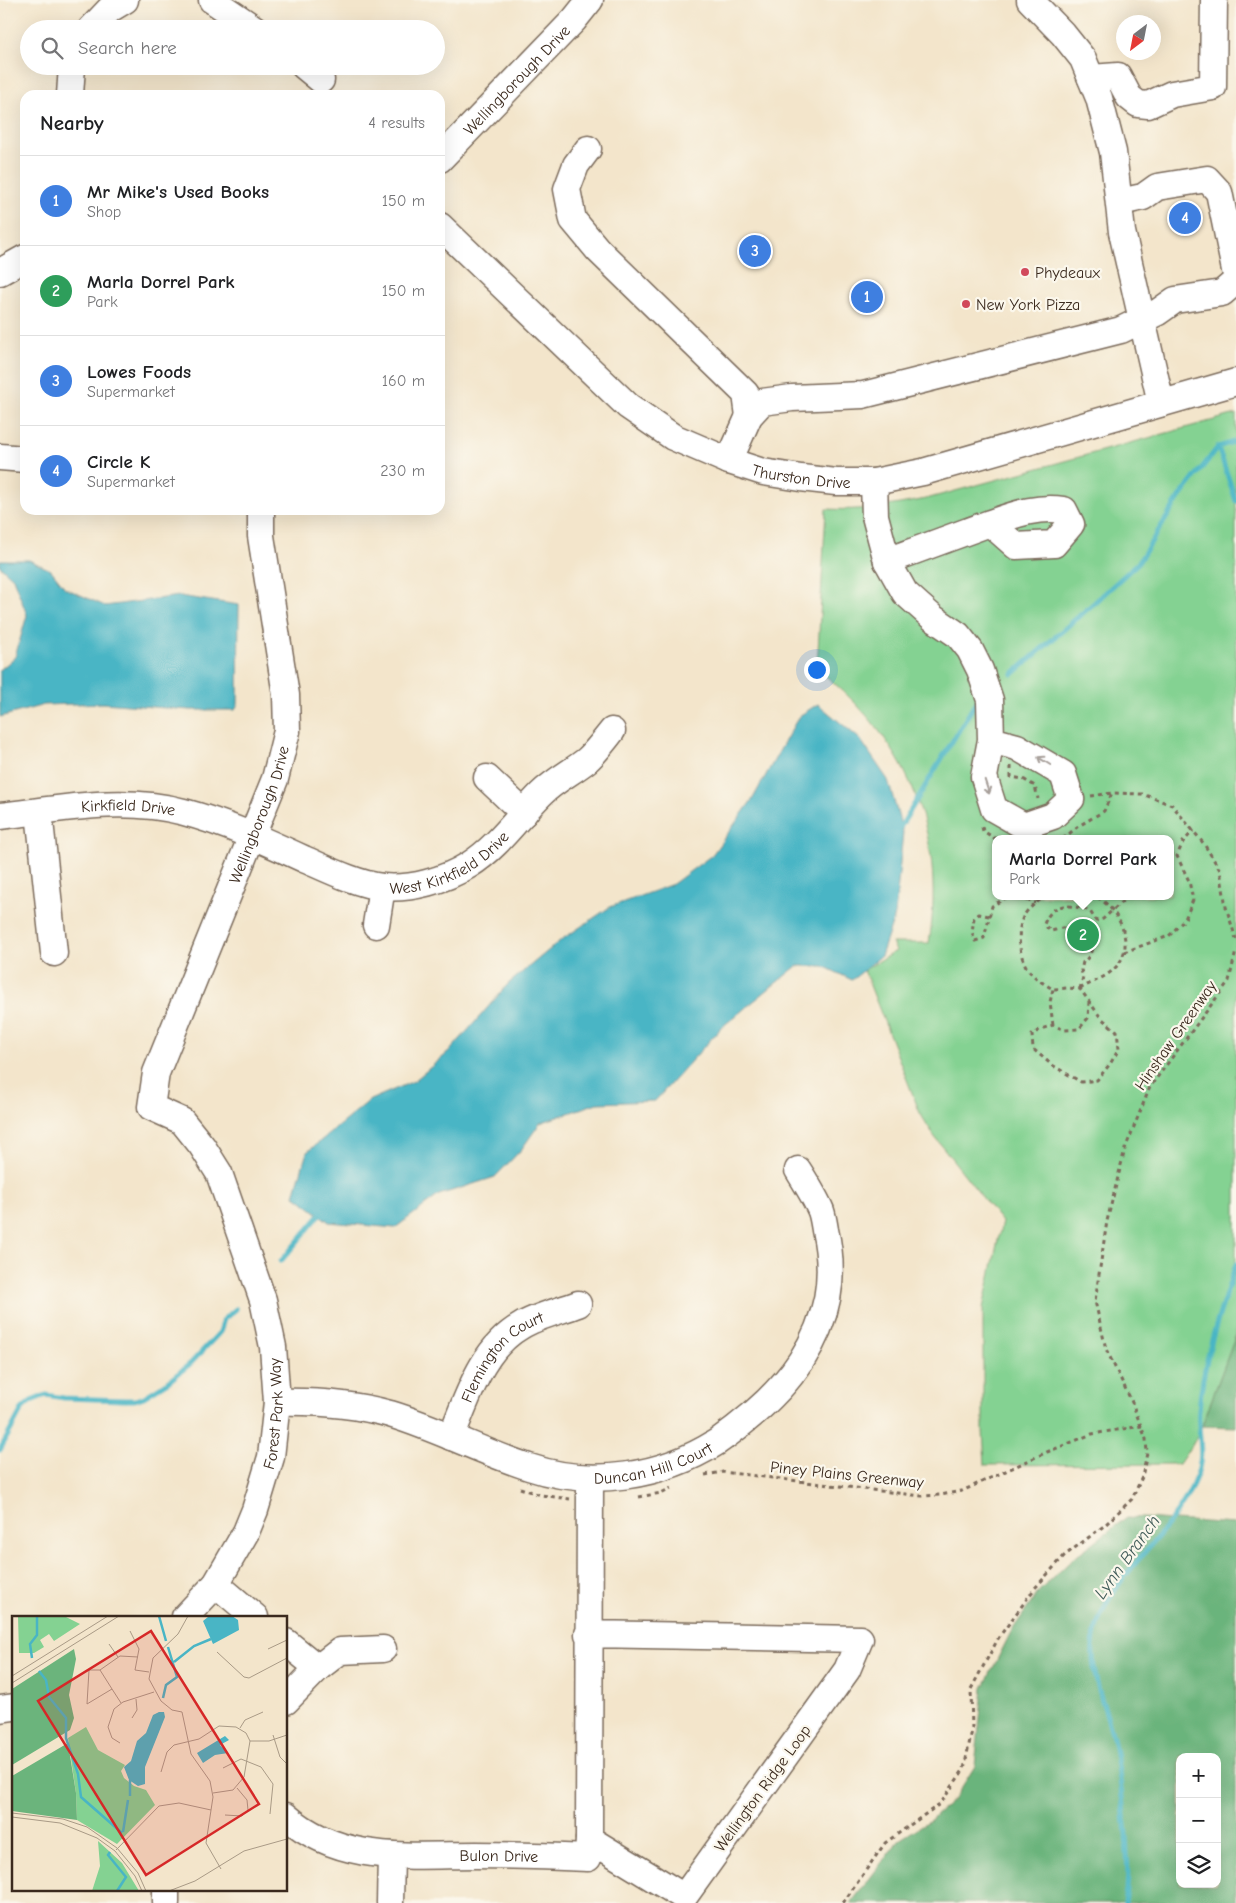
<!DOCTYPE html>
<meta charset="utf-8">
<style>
body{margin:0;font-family:"Comic Neue",sans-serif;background:#f2f2f2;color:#202124}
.controls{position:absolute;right:15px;bottom:15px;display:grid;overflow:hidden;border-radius:10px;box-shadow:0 5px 20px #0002}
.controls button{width:45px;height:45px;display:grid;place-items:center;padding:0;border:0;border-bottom:1px solid #e0e0e0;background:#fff;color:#202124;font:25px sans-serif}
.compass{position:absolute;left:1116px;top:15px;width:45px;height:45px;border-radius:50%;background:#fff;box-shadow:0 5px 20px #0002;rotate:212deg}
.you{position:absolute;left:816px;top:669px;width:18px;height:18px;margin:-12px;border:4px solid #fff;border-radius:50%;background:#1a73e8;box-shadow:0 0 0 8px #1a73e833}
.badge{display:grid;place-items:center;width:32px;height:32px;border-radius:50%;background:#ea580c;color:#fff;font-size:16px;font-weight:700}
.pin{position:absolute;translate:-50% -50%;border:2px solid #fff;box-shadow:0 1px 5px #0006}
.popup{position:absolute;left:992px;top:835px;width:182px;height:65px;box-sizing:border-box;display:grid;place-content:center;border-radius:10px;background:#fff;filter:drop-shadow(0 1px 4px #0005);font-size:16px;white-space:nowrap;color:#757577}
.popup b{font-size:19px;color:#202124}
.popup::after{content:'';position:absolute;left:50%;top:100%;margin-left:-10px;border:10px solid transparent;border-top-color:#fff}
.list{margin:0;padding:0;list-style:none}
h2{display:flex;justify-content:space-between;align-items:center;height:65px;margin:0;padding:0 20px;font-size:21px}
h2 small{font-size:16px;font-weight:400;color:#757577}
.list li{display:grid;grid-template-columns:32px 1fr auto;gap:15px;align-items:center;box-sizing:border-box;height:90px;padding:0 20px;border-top:1px solid #e0e0e0}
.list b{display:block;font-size:19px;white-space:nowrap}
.list p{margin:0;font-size:16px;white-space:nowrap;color:#757577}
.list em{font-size:16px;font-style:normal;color:#757577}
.icon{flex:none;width:28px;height:28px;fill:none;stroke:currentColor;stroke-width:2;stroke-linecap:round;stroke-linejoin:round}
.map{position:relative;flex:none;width:1236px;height:1903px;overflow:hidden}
.search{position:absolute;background:#fff;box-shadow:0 5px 20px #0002;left:20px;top:20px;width:425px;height:55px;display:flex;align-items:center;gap:12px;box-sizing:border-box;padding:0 18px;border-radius:28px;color:#757577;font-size:19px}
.panel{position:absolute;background:#fff;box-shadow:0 5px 20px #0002;left:20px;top:90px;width:425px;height:425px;border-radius:15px}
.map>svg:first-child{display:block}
.green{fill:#84d292;stroke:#607e58;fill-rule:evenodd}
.forest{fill:#6bb47c;stroke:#536f4d;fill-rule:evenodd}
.water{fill:#49b5c5;stroke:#427072}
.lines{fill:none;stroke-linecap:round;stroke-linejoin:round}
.stream{stroke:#49b5c5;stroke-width:5}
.minor-casing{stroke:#7b6b5b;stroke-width:29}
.path{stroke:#7b6b5b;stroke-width:3;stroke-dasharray:4 4;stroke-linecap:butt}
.minor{stroke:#fff;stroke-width:26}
.oneway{stroke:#a79f9a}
.poi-dot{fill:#d1495b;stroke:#fbf7ec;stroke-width:2}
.labels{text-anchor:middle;stroke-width:4.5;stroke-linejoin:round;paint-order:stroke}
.street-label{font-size:16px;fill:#3b2a1e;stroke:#fbf7ec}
.poi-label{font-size:16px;fill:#3b2a1e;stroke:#fbf7ec;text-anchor:start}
.water-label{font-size:18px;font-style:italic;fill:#405b58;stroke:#fbf7ec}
.inset-river{fill:none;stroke:#49b5c5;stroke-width:2.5}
.inset-road{fill:none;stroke:#a99a86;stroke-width:1}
.view{fill:#d62828;fill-opacity:0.15;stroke:#d62828;stroke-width:2.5}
.inset-edge{fill:none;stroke:#3b2a1e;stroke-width:2.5}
</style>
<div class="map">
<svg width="1236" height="1903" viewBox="0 0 1236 1903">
<rect width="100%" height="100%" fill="#fbf7ec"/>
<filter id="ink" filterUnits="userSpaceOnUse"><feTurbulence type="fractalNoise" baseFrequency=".02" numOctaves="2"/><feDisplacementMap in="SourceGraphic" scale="10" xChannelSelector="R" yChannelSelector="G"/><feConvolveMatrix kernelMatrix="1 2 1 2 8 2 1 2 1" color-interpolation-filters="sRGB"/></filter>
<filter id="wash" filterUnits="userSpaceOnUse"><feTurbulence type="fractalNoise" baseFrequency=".0096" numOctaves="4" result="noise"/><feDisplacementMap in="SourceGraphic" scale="20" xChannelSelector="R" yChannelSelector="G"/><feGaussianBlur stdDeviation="1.12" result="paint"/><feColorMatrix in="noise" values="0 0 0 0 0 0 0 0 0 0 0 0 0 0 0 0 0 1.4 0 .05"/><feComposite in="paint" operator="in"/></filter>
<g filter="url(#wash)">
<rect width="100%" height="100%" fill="#f3e5cb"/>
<path class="green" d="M1236 414V1335L1198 1436 1179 1464 985 1465 983 1430V1308L1002 1222 934 1136 920 1113 864 970 896 951 892 943H929C947 831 906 738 817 669L826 509C860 511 892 506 926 499ZM996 839H1170V896H996Z"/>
<path class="forest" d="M1236 1335V1427L1202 1426Z
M1127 1517 1236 1524V1903H851L899 1840 932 1819 955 1798 975 1766 983 1688 1011 1632 1040 1590 1077 1555ZM1180 1757H1217V1884H1180Z"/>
<path class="water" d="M0 560H29L51 570 65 588 105 606 179 596 239 605 238 705 235 710H190L104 703 44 705 0 717V670L15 657 27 615 13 578 0 566Z
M818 704 860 739 888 780 903 832 895 915 881 956 852 980 823 966H797L722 1027 655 1101 597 1103 540 1123 521 1150 495 1177 439 1195 395 1228 329 1222 294 1195 307 1152 370 1100 414 1081 449 1052 508 984 561 940 610 907 673 884 712 855 752 800 799 716Z"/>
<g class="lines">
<path class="stream" d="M1218 447 1236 501
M1218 447 1236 441
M1013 674 1093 604 1138 563 1179 498 1218 447
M898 831 976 702
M281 1261 324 1210
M0 1450 22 1409 31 1401 46 1395 64 1398 124 1400H135L144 1397 168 1382 191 1363 220 1332 224 1319 236 1309
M1125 1903C1130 1879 1127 1860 1126 1835 1123 1803 1120 1770 1113 1738 1106 1707 1091 1679 1093 1646 1096 1599 1142 1558 1169 1523 1180 1509 1190 1493 1196 1477 1206 1455 1197 1433 1199 1410 1203 1359 1220 1312 1236 1264"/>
</g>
</g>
<g filter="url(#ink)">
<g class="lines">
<defs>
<g id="minor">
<path d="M212 0 255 29"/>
<path d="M1030 0 1063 34 1083 59 1099 98 1113 152 1122 232 1161 403"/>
<path d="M91 29 110 9 125 0"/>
<path d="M304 66 321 80"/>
<path d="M1091 78 1118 76 1129 97 1138 104 1148 105 1172 94 1213 87 1214 0"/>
<path d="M70 95 72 66"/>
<path d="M588 149 576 165 567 189 573 220 598 250 746 394 749 416"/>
<path id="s1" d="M440 159 574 20 590 0"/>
<path d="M1120 202 1143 197 1157 187 1207 179 1219 192 1236 275"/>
<path id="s2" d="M440 226 628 406 673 437 729 461 763 472 801 478 836 482H874L923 472 1236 382"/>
<path d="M0 272 25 258"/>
<path d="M0 457 25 459"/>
<path d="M729 461 749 416 762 402 792 398 863 395 1121 330 1158 312 1175 300 1222 293 1236 281"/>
<path d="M874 482 875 516 887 561 905 593 933 618 958 635 970 650 980 670 990 700 991 740 984 777 994 809 1024 826 1053 816 1071 799 1063 774 1017 747 991 740"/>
<path d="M887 561 990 523 1016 546 1054 544 1071 524 1064 510C1037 506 1016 514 990 523"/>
<path d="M487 778 524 813"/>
<path d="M39 812 54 953"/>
<path id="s3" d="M0 816C61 809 123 796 184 812 225 823 265 841 304 859 327 869 357 884 382 887 411 890 445 880 469 865 498 847 517 818 541 794 555 780 572 772 587 760 596 752 604 741 612 731"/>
<path d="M376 925 382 887"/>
<path id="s4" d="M277 1402C315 1401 353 1404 390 1414 437 1428 482 1452 529 1467 591 1488 662 1477 717 1442 748 1420 780 1393 801 1361 828 1319 836 1278 825 1230 824 1224 823 1217 821 1211 815 1197 806 1183 798 1170"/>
<path id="s5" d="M451 1437C468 1397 481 1349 521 1326 537 1316 560 1311 578 1304"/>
<path d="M216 1584 255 1617"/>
<path id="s6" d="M185 1617 216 1584 246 1532 255 1510 271 1457 277 1402 273 1347 263 1300 219 1173 202 1146 182 1121 151 1107 156 1073 275 779 287 731 286 695 261 536V510"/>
<path d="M588 1634 860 1639 847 1670 684 1897 589 1839 590 1478"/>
<path d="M286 1642 318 1668 286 1701"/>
<path d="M318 1668 340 1651 383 1649"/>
<path d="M0 1709 14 1707"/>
<path id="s7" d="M286 1816C341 1864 409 1855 476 1855 514 1855 550 1856 588 1858L589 1839"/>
<path d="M166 1889V1903"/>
<path d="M390 1903 391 1855"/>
</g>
</defs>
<use href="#minor" class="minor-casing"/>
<path class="path" d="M1011 766V777L1023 779 1035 786 1038 799
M1091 796 1112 793 1142 794 1172 805 1204 844 1220 870 1226 907 1236 939
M982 827 983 831 996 839
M1063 839 1077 827 1104 811 1112 793
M1170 853 1177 856
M1047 896C1039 900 1027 909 1023 917 1016 933 1019 961 1031 973 1037 980 1046 985 1053 989L1068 988 1080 989 1101 1018 1117 1031 1119 1049 1110 1064 1097 1080 1081 1082 1052 1065 1033 1049 1032 1035 1041 1029 1053 1025 1064 1030 1079 1029 1088 1018 1089 1002
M989 916 979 914 974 918 972 932 975 941 984 938 992 906 1007 897 1020 898 1036 903
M1124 952 1169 936 1185 919 1193 900 1189 881 1177 856 1183 842 1194 830
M1080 989 1083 977 1081 970 1083 962C1095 955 1096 933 1081 927 1072 922 1060 930 1050 931L1044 924C1053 901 1070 904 1090 911L1096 921 1103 919 1126 898V896
M1080 989C1091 982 1105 978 1114 969 1138 947 1119 908 1095 896
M1053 1025 1050 1002 1053 989
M705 1475 723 1472 922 1496 941 1495 962 1491 1047 1452 1092 1434 1142 1426
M520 1488 541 1495 570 1499
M639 1497 661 1493 671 1488
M843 1903 885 1843 941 1803 964 1769 972 1730 971 1689 999 1637 1035 1588 1064 1556 1105 1525 1132 1499 1142 1477 1147 1453 1146 1439 1131 1400 1106 1349 1095 1301 1107 1221 1125 1149 1150 1087 1229 981 1236 951"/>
<use href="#minor" class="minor"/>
</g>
<defs><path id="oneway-shaft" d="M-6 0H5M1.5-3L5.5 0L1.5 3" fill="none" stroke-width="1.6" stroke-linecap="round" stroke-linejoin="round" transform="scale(1.25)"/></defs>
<g class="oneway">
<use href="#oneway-shaft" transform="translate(1044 761) rotate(-148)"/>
<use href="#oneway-shaft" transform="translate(987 787) rotate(72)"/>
</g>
</g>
<g class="poi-dot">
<circle cx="1025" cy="272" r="5"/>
<circle cx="966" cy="304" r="5"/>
</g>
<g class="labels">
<g class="street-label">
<text dy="6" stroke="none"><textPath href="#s1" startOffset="110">Wellingborough Drive</textPath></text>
<text dy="6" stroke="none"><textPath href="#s2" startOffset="450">Thurston Drive</textPath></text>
<text dy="6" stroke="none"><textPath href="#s3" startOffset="129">Kirkfield Drive</textPath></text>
<text dy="6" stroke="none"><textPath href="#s6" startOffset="888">Wellingborough Drive</textPath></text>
<text dy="6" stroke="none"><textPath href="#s3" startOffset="471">West Kirkfield Drive</textPath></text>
<text transform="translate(1175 1035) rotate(-55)" y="6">Hinshaw Greenway</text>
<text dy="6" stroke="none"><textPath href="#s5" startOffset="98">Flemington Court</textPath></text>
<text dy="6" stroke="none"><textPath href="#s6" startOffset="228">Forest Park Way</textPath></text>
<text dy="6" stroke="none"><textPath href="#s4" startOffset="390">Duncan Hill Court</textPath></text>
<text transform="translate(847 1474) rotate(6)" y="6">Piney Plains Greenway</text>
<text transform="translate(762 1788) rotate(-54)" y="6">Wellington Ridge Loop</text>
<text dy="6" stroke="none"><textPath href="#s7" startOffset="222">Bulon Drive</textPath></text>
</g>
<g class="poi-label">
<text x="1035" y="278">Phydeaux</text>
<text x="976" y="310">New York Pizza</text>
</g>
<g class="water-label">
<text transform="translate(1127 1557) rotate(-54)" y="6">Lynn Branch</text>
</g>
</g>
<g transform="translate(12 1616)">
<rect width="275" height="275" fill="#f3e5cb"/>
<path d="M6 0H52L68 8 42 25 37 18 28 24 32 31 22 37H7ZM74 111 86 134 113 149 109 155 112 162 122 170 134 174 143 189 105 228 65 204 64 177 56 122ZM86 225 110 247 127 275H80L88 250Z" fill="#84d292"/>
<path d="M62 33 64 43 57 79 62 102 58 114 0 149V73ZM56 127 64 177 65 204 0 195V160Z" fill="#6bb47c"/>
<path d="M220 0 226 4 227 14 201 28 191 5 196 1ZM147 96H152L153 101 133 151V168L126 170 117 164 112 151 119 145 125 125 134 117 141 99ZM213 120 217 124 208 129 216 137 203 139 191 147 185 137Z" fill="#49b5c5"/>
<path class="inset-river" d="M147 0 154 25M20 42 18 28 25 19V0M162 46 182 30 199 23M27 55 34 64 37 81 54 102V122L66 158 69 181 110 217M151 82 154 69 165 61 156 31M118 164V180M111 216 116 184M98 236 96 239 114 261 105 275"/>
<path class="inset-road" d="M176 0 166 18 141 42 137 63 149 85 160 94 170 96 179 138 198 165 201 181 194 227 209 253M118 15 127 33 123 54 137 56M97 28 106 41M256 33 275 24M205 36 232 61 237 62 275 42M88 54 108 40 126 41M0 60 96 0M0 67 107 0M100 73 75 88 77 54H88L100 73 109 87M120 102 125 94 124 83M228 112 233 104 251 96M261 119 268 141 275 148M238 125H257L275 119M108 127 100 122 96 111 102 93 111 86 142 76M211 152 229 143 249 151 261 168 258 198M149 156 155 136 162 129 187 123 207 110 224 111 234 117 238 125 232 161 221 174 201 177M0 197 51 203 75 211 105 232 126 257 134 275M213 199 230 200 236 194 235 184 225 172M0 201 48 207 85 222 103 235 123 260 130 275M104 234 147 190 167 187 199 194M157 275 183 265 232 235 275 223"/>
<path class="view" d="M139 15 247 188 134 259 26 85Z"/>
<rect width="275" height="275" class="inset-edge"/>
</g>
</svg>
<div class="controls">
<button>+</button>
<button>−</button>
<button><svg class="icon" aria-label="layers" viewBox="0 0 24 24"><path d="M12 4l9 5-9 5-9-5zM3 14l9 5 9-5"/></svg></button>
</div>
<svg class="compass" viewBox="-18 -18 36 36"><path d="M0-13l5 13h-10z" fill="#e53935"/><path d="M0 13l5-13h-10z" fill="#757577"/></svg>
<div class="you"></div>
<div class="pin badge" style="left:867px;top:297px;background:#3f7fe0">1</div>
<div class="pin badge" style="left:1083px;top:935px;background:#2e9e5b">2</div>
<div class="popup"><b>Marla Dorrel Park</b>Park</div>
<div class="pin badge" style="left:755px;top:251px;background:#3f7fe0">3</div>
<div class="pin badge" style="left:1185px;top:218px;background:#3f7fe0">4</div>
<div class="search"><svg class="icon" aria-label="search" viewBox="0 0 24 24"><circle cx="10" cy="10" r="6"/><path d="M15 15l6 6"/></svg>Search here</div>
<section class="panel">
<h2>Nearby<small>4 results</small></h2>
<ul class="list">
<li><span class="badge" style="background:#3f7fe0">1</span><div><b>Mr Mike's Used Books</b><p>Shop</p></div><em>150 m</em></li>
<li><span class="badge" style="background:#2e9e5b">2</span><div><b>Marla Dorrel Park</b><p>Park</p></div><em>150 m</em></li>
<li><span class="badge" style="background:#3f7fe0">3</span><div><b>Lowes Foods</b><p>Supermarket</p></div><em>160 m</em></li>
<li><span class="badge" style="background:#3f7fe0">4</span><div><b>Circle K</b><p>Supermarket</p></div><em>230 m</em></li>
</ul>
</section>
</div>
